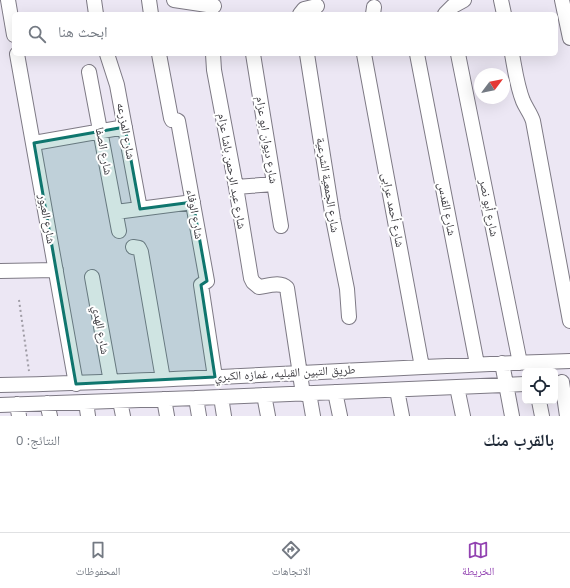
<!DOCTYPE html>
<html lang="ar">
<meta charset="utf-8">
<style>
body{margin:0;font-family:"Open Sans","Noto Naskh Arabic",sans-serif;background:#f2f2f3;color:#1f2937;direction:rtl}
.controls{position:absolute;right:12px;bottom:12px;display:grid;overflow:hidden;border-radius:6px;box-shadow:0 4px 16px #0002}
.controls button{width:36px;height:36px;display:grid;place-items:center;padding:0;border:0;border-bottom:1px solid #e0e1e3;background:#fff;color:#1f2937;font:20px sans-serif}
.compass{position:absolute;left:474px;top:68px;width:36px;height:36px;border-radius:50%;background:#fff;box-shadow:0 4px 16px #0002;rotate:58deg}
.list{margin:0;padding:0;list-style:none}
h2{display:flex;justify-content:space-between;align-items:center;height:52px;margin:0;padding:0 16px;font-size:17px}
h2 small{font-size:13px;font-weight:400;color:#747a83}
.icon{flex:none;width:22px;height:22px;fill:none;stroke:currentColor;stroke-width:2;stroke-linecap:round;stroke-linejoin:round}
.map{position:relative;flex:none;width:570px;height:416px;overflow:hidden;direction:ltr}
.search{position:absolute;background:#fff;box-shadow:0 4px 16px #0002;left:12px;right:12px;top:12px;height:44px;display:flex;align-items:center;gap:10px;box-sizing:border-box;padding:0 14px;border-radius:6px;color:#747a83;font-size:15px}
.sheet{height:116px;background:#fff}
nav{display:flex;justify-content:space-around;align-items:center;box-sizing:border-box;height:56px;border-top:1px solid #e0e1e3;background:#fff;font-size:11px;color:#747a83}
nav a{display:grid;justify-items:center;gap:2px}
nav .on{color:#9242b1}
.map>svg:first-child{display:block}
.lines{fill:none;stroke-linecap:round;stroke-linejoin:round}
.minor-casing{stroke:#7e7a85;stroke-width:16}
.path{stroke:#9f9ca5;stroke-width:2;stroke-dasharray:2 3;stroke-linecap:butt}
.minor{stroke:#fff;stroke-width:14}
.marked{fill:#0f766e;fill-opacity:0.2;stroke:#0f766e;stroke-width:3;stroke-linejoin:round}
.labels{text-anchor:middle;stroke-width:4;stroke-linejoin:round;paint-order:stroke}
.street-label{font-size:12px;fill:#3c3b40;stroke:#fff}
</style>
<div class="map">
<svg width="570" height="416" viewBox="0 0 570 416">
<rect width="100%" height="100%" fill="#ece7f4"/>
<g class="lines">
<defs>
<path id="minor" d="M8 0 14 35
M94 0 96 14
M149 0 151 14
M174 0 214 6
M501 0 504 14
M562 0 570 38
M300 14 304 9 317 6
M373 14 374 7
M445 14 453 6 464 0
M17 54 76 384
M107 54 117 85 140 209
M159 54 171 118 172 120H176L178 121 207 281 201 285 215 377
M213 54 214 70 236 187 251 278 253 282 259 287C268 286 280 281 287 288L303 394
M253 54 281 226
M307 54 333 219 347 289 349 317
M364 54 422 367
M417 54 477 364
M458 54 520 363
M512 54C515 70 517 86 523 101 526 108 531 114 533 121L570 321
M89 72 119 231
M34 143 125 127
M236 187 274 184
M116 212 193 202
M133 247 139 248 141 252 163 379
M0 271 56 270
M92 277 111 382
M502 363 512 416
M562 382 567 416
M0 385C190 381 380 367 570 361
M457 387 463 416
M397 390 402 416
M335 392 340 416
M309 393 313 416
M264 395 268 416
M221 397 224 416
M196 398 199 416
M164 399 167 416
M120 401 123 416
M539 401 542 416
M86 402 88 416
M47 403 50 416
M17 404 19 416
M0 405 196 398 525 384"/>
</defs>
<use href="#minor" class="minor-casing"/>
<path class="path" d="M19 300 29 371"/>
<use href="#minor" class="minor"/>
</g>
<path class="marked" d="M125 127 140 209 193 202 207 281 201 285 215 377 76 384 34 143Z"/>
<g class="labels">
<g class="street-label">
<text transform="translate(126 131) rotate(80)" y="4">شارع المزرعه</text>
<text transform="translate(267 140) rotate(81)" y="4">شارع ديوان ابو عزام</text>
<text transform="translate(104 151) rotate(79)" y="4">شارع الصفا</text>
<text transform="translate(232 171) rotate(80)" y="4">شارع عبد الرحمن باشا عزام</text>
<text transform="translate(328 185) rotate(81)" y="4">شارع الجمعية الشرعية</text>
<text transform="translate(489 208) rotate(79)" y="4">شارع أبو نصر</text>
<text transform="translate(447 209) rotate(79)" y="4">شارع القدس</text>
<text transform="translate(393 210) rotate(79)" y="4">شارع أحمد عرابى</text>
<text transform="translate(195 214) rotate(80)" y="4">شارع الوفاء</text>
<text transform="translate(47 219) rotate(80)" y="4">شارع العبور</text>
<text transform="translate(101 330) rotate(80)" y="4">شارع الهدي</text>
<text transform="translate(285 373) rotate(-3)" y="4">طريق التبين القبليه, غمازه الكبري</text>
</g>
</g>
</svg>
<div class="controls">
<button><svg class="icon" aria-label="locate" viewBox="0 0 24 24"><circle cx="12" cy="12" r="6"/><path d="M12 2v4M12 18v4M2 12h4M18 12h4"/></svg></button>
</div>
<svg class="compass" viewBox="-18 -18 36 36"><path d="M0-13l5 13h-10z" fill="#e53935"/><path d="M0 13l5-13h-10z" fill="#747a83"/></svg>
<div class="search"><svg class="icon" aria-label="search" viewBox="0 0 24 24"><circle cx="10" cy="10" r="6"/><path d="M15 15l6 6"/></svg>ابحث هنا</div>
</div>
<section class="sheet">
<h2>بالقرب منك<small>النتائج: 0</small></h2>
<ul class="list">
</ul>
</section>
<nav>
<a class="on"><svg class="icon" aria-label="map" viewBox="0 0 24 24"><path d="M3 6l6-2 6 2 6-2v14l-6 2-6-2-6 2zM9 4v14M15 6v14"/></svg>الخريطة</a>
<a><svg class="icon" aria-label="directions" viewBox="0 0 24 24"><path d="M12 3l9 9-9 9-9-9zM9 14v-3h6M13 9l2 2-2 2"/></svg>الاتجاهات</a>
<a><svg class="icon" aria-label="saved" viewBox="0 0 24 24"><path d="M7 4h10v16l-5-4-5 4z"/></svg>المحفوظات</a>
</nav>
